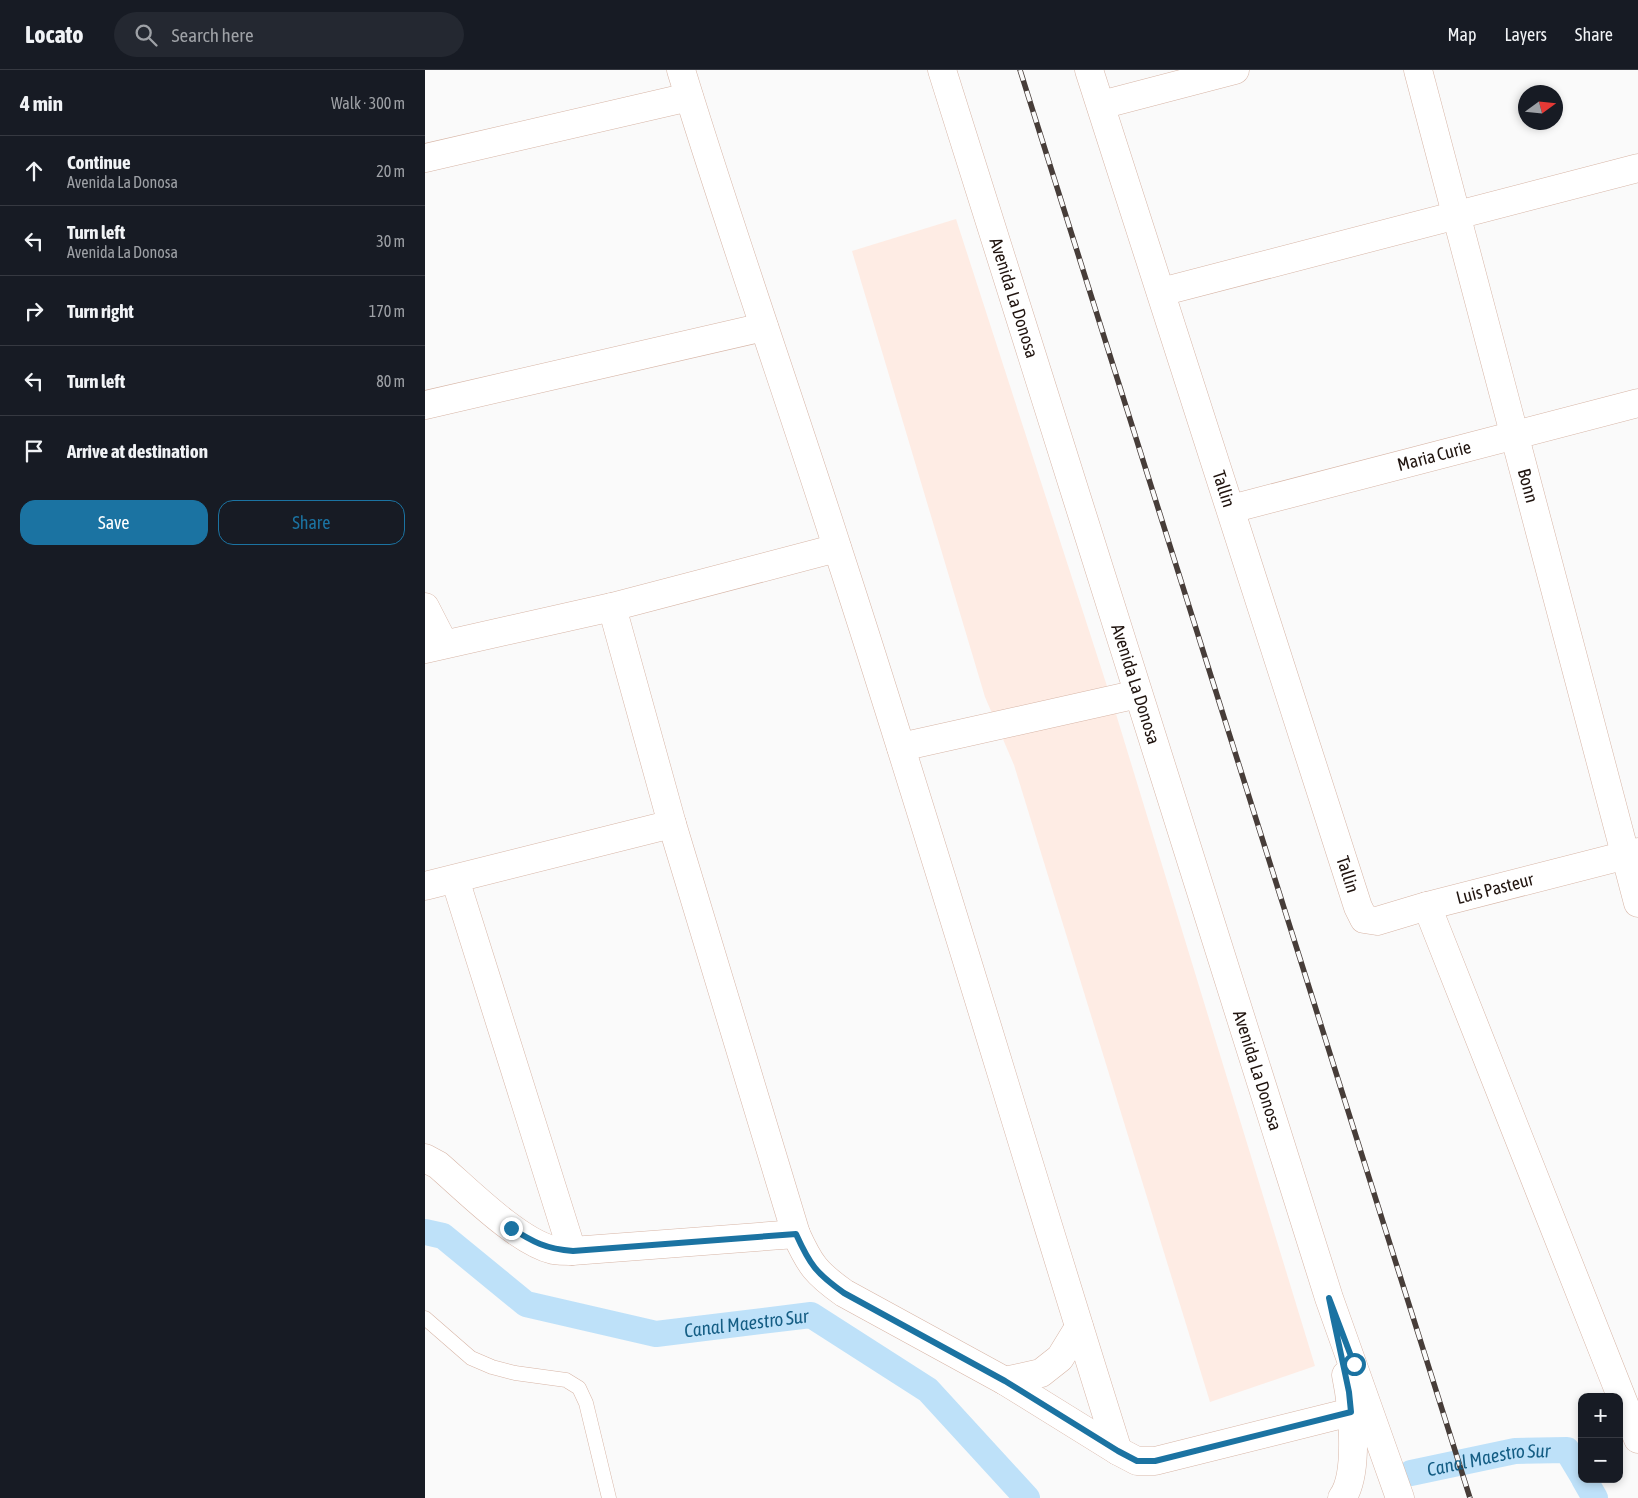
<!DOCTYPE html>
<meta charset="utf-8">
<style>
body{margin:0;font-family:"Asap Condensed",sans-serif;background:#242831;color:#f1f3f6}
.controls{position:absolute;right:15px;bottom:15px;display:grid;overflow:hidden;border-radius:10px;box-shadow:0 2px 8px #0003}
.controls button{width:45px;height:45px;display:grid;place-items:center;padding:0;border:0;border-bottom:1px solid #363941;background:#171b24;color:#f1f3f6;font:25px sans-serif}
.compass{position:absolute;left:1093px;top:15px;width:45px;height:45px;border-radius:50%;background:#171b24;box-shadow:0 2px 8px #0003;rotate:75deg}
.stop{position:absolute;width:15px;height:15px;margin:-11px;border:4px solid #1b73a2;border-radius:50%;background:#fff}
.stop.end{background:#1b73a2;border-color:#fff;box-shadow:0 1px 5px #0008}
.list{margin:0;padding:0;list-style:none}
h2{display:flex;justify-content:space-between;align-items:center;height:65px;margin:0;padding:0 20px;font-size:21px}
h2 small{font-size:16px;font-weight:400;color:#9ea1a6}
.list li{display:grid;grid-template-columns:32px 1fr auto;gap:15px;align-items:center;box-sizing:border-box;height:70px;padding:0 20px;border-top:1px solid #363941}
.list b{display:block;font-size:19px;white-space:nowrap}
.list p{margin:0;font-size:16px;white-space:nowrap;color:#9ea1a6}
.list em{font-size:16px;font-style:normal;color:#9ea1a6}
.actions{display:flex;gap:10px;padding:15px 20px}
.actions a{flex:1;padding:11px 0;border:1px solid #1b73a2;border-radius:15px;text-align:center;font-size:18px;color:#1b73a2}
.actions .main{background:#1b73a2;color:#fff}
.icon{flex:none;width:28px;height:28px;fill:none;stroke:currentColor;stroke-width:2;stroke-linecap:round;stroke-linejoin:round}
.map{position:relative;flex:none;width:1213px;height:1428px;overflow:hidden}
header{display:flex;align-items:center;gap:30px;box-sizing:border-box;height:70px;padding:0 25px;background:#171b24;border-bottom:1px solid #363941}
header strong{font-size:24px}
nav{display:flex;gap:28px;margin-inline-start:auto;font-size:18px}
.search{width:350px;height:45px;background:#242831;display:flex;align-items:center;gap:12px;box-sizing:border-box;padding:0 18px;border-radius:28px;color:#9ea1a6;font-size:19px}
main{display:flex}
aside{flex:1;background:#171b24}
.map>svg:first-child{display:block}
.built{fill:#feece4}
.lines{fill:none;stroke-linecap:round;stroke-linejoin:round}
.canal{stroke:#bee1f9;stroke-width:26}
.lane-casing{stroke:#d7b5a6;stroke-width:15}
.street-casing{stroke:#d7b5a6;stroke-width:29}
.secondary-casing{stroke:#d7b5a6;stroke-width:29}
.lane{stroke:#fff;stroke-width:14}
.street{stroke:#fff;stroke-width:28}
.secondary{stroke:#fff;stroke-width:28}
.rail-casing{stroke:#473d39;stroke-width:5.5}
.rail{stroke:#fafafa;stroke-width:4;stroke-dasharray:11;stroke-linecap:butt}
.route{stroke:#1b73a2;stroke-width:6}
.labels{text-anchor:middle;stroke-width:5;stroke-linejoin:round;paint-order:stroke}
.street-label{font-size:18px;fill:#20140f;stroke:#fafafa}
.water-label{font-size:19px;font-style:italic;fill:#145d84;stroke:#fafafa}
</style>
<header>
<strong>Locato</strong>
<div class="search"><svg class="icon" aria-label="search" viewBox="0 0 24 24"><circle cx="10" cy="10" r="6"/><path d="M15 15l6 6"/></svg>Search here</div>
<nav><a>Map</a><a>Layers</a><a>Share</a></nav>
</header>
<main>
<aside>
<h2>4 min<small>Walk · 300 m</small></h2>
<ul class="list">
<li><svg class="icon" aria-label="ahead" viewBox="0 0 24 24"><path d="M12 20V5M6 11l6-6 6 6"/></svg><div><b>Continue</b><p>Avenida La Donosa</p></div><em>20 m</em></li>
<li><svg class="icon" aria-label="left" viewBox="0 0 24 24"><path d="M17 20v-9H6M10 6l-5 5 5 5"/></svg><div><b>Turn left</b><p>Avenida La Donosa</p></div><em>30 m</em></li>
<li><svg class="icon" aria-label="right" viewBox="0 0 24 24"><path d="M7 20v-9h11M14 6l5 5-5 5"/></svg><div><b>Turn right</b></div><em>170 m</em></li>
<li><svg class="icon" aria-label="left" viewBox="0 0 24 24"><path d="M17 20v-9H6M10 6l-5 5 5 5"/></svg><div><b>Turn left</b></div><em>80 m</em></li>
<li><svg class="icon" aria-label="arrive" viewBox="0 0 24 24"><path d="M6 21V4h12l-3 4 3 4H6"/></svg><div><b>Arrive at destination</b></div></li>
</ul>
<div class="actions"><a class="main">Save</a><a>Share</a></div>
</aside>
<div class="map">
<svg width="1213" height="1428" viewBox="0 0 1213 1428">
<rect width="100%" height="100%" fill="#fafafa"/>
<path class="built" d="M531 149 691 644 890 1296 785 1332 589 695 560 627 427 181Z"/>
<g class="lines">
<g class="canal">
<path id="s1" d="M0 1162 18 1166 101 1234 231 1264 386 1245 503 1320 602 1428"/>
<path id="s2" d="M986 1403 1090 1381 1142 1380 1157 1405"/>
<path d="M1159 1409 1170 1428"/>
</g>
<defs>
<path id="lane" d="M0 1248 46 1288 67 1297 90 1303 141 1310 154 1318 161 1333 184 1428"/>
<g id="street">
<path d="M256 0C305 160 361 318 412 477 510 777 598 1080 693 1381"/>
<path id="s3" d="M664 0 933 837 939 849 952 851 1002 836 1213 782"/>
<path id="s4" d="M993 0 1213 833"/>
<path d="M676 35 810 0"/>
<path d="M0 88 264 27"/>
<path d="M736 222 1213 98"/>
<path d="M0 335 339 257"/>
<path id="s5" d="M806 439 1213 333"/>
<path d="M0 537 19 574"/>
<path d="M187 537 247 754 371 1164"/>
<path d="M0 579 187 537 412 478"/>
<path d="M476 677 713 624"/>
<path d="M30 809 147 1181"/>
<path d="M0 816 247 754"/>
<path d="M1002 836 1213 1369"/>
<path d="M0 1088 13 1095C42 1120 92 1171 128 1180 134 1181 141 1181 147 1181L371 1164C385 1195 391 1203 419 1223L580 1311 693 1381 712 1391H730L926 1342"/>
<path d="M580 1311 616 1303 635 1288 654 1257"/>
</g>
<g id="secondary">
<path id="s6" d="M517 0 904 1228 975 1428"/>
<path d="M917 1428C935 1403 927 1334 921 1305"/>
</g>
</defs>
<use href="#lane" class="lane-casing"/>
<use href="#street" class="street-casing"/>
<use href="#secondary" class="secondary-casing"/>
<use href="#lane" class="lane"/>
<use href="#street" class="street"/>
<use href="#secondary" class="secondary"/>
<defs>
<path id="rail" d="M595 0 1045 1428"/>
</defs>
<use href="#rail" class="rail-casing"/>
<use href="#rail" class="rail"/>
</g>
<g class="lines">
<path class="route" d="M86 1158C108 1172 121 1179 148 1181L371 1164C385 1195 391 1203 419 1223L580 1311 693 1381 712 1391H730L926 1342 924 1322 904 1228 929 1294"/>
</g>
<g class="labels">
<g class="street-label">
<text dy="6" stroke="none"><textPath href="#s6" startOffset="239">Avenida La Donosa</textPath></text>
<text dy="6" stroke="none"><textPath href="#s5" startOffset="210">Maria Curie</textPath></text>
<text dy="6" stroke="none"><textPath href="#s4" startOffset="430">Bonn</textPath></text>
<text dy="6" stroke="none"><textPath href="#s3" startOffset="440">Tallin</textPath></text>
<text dy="6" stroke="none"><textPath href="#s6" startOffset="644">Avenida La Donosa</textPath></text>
<text dy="6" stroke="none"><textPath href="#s3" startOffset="845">Tallin</textPath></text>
<text dy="6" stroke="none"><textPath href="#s3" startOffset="1028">Luis Pasteur</textPath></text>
<text dy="6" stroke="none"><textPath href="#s6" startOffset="1049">Avenida La Donosa</textPath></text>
</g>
<g class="water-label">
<text dy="7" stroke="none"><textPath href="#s1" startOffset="350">Canal Maestro Sur</textPath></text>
<text dy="7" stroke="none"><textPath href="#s2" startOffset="79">Canal Maestro Sur</textPath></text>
</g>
</g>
</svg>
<div class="controls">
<button>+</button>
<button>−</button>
</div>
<svg class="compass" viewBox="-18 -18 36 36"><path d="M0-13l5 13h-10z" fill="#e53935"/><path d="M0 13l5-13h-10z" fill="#9ea1a6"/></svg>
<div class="stop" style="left:929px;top:1294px"></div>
<div class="stop end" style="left:86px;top:1158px"></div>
</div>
</main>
